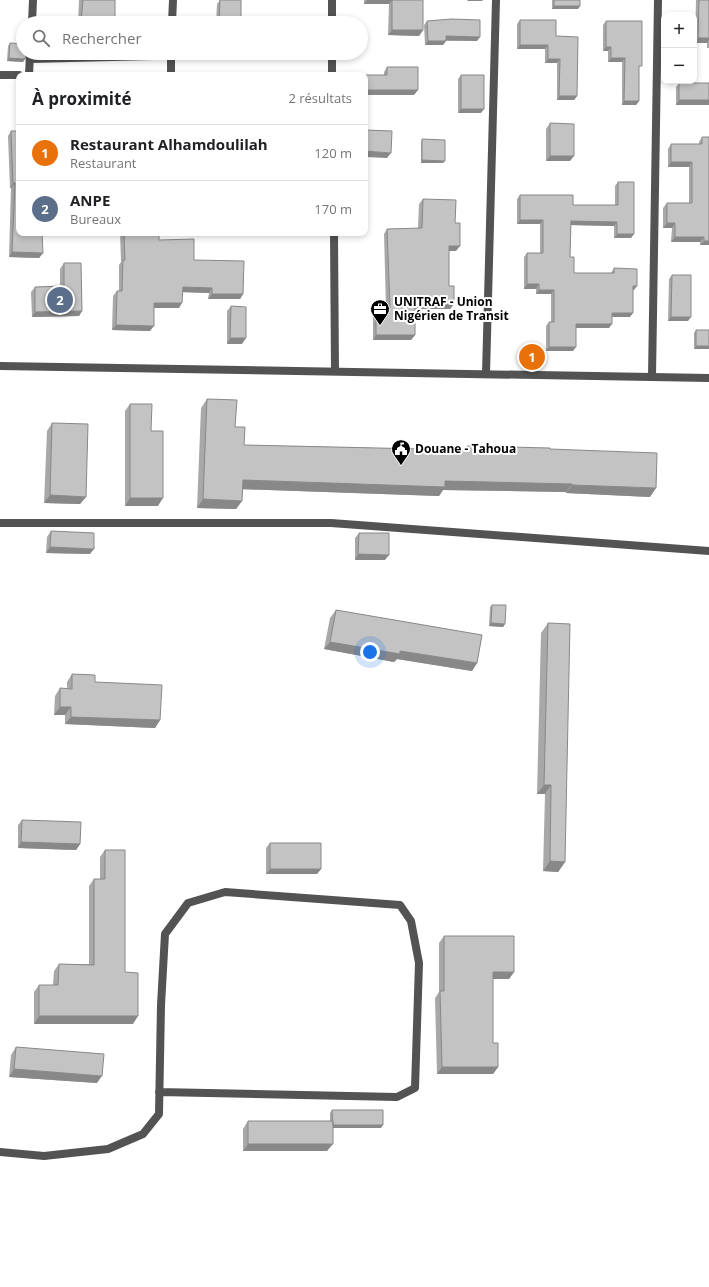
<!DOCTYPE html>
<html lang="fr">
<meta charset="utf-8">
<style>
body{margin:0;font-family:"Open Sans",sans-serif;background:#f2f2f2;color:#202124}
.controls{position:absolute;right:12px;top:12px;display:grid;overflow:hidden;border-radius:8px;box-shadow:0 2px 6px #0003}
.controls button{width:36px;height:36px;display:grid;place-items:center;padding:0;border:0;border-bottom:1px solid #e0e0e0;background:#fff;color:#202124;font:20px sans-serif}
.you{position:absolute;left:370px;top:652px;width:14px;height:14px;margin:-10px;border:3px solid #fff;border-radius:50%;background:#1a73e8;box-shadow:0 0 0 6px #1a73e833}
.badge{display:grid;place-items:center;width:26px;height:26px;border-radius:50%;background:#2563eb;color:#fff;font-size:13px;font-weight:700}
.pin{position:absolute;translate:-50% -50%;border:2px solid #fff;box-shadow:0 1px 4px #0006}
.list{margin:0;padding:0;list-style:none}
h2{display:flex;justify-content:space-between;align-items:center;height:52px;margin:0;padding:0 16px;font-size:17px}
h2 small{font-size:13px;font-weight:400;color:#757577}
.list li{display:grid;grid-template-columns:26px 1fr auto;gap:12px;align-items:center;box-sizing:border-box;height:56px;padding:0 16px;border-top:1px solid #e0e0e0}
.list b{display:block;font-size:15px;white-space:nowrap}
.list p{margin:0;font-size:13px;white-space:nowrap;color:#757577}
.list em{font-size:13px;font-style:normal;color:#757577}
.icon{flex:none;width:22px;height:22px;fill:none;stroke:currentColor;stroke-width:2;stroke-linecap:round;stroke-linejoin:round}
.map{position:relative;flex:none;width:709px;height:1287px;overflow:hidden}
.search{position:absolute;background:#fff;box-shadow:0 2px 6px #0003;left:16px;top:16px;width:352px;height:44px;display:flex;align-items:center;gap:10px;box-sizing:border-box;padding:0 14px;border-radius:22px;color:#757577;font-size:15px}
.panel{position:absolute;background:#fff;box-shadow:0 2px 6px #0003;left:16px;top:72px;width:352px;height:164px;border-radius:8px}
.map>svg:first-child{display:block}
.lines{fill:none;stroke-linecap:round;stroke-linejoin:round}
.service{stroke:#535353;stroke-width:8}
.minor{stroke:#535353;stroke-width:8}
.tertiary{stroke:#535353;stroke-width:8}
.wall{fill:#a8a8a8}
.shaded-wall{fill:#888}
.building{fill:#c3c3c3;stroke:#888}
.labels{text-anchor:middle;stroke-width:4;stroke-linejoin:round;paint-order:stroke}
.poi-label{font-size:12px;font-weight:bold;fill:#000;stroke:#fff;text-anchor:start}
</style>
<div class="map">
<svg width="709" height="1287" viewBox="0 0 709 1287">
<rect width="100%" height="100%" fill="#fff"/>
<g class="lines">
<path class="service" d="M32 23 33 0
M172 23 173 0
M30 59 280 53
M0 75H19
M29 75 30 53
M171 75V53
M0 523H331L709 551"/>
<path class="minor" d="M332 0V23
M332 53V75
M334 233 335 371
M486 374 496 0
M652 377 658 0
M0 1152 44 1156 108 1149 143 1134 159 1114 161 1005 165 934 188 903 225 892 400 905 411 921 419 963 415 1088 397 1097 159 1092"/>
<path class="tertiary" d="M0 366 709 378"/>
</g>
<path class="wall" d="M79 0H115L114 23H78Z
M220 0 241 23H216L217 4Z
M364 0H423V30L419 36 388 35 389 4H364Z
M552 0H580L578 9H552Z
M696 0H709V48H707V43H695Z
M520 20 556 36 577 96 574 100H557V63H545V49H517V24Z
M427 21 477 41H446L443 45H425L424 25Z
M606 21 639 70V101L636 105H622V62H608V51H603V25Z
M10 43 23 62 7 61 8 46Z
M387 67 414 95H365L384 75V72Z
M461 75 481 113H458V79Z
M679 83 709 105H676V87Z
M550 123 570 161H546V129Z
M11 131 19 233 43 253 39 258 9 257 11 188H10L8 136Z
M702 137 709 245H700V242H671L672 228H663V208L667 203H689V167H668V149L671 144H699V142Z
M422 139 443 163H421V142Z
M618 182 631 238H614V226L571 225 570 257 574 273H611L614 268 634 290H633L630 317H612L609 328H576L573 351H546V326L549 322H551V294H536V289H524V257L527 253H540V224H517V199L520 195 573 205H615V186Z
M423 199 455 223 456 251H449V286L454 304 450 309H415V335L411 340H373V313L376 308H386L384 234 387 229H418L419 204Z
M120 233H159V240L194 260 243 294 240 299H208L209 293 183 292 179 308H154L150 331 112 330 113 296 117 291H119V265L121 262Z
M64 263 82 311 79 316 32 317 31 292 35 287 60 286V269Z
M672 275 688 321H668L669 279Z
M231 306 242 344H227V311Z
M696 330H709V349H694V333Z
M207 399 235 427 244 445 464 450 467 446 550 449 650 497 566 493V492L443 490 439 496 242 489V501L236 509 197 508 201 408Z
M130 404 151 431 158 506H125V411Z
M52 423 86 497 80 504 44 503 47 431Z
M51 531 90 554 46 553 47 537Z
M359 533 385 560H355V538Z
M492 605 505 624 503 627 489 626 490 607Z
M336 610 477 663 472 671 397 659 394 662 324 649 330 618Z
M548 623 565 862 558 872 543 871 545 794H537L541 633Z
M72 674 95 682 160 720 155 728 65 724V715H54L55 696 60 688 67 689V682Z
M22 820 80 844 76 850 18 848V825Z
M270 843 321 869 317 874H266V848Z
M105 850 133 1024H34V992L39 985H53L54 971 59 964H89V886L94 879H100V857Z
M444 936 514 972 509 979H493V1043L498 1067 493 1074H437L435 998 439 992V943Z
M16 1047 97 1083 9 1077 11 1055Z
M332 1110 381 1128H333L327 1151H243V1129L248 1121H330V1113Z"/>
<path class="shaded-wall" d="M367 0H392L389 4H364Z
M468 0H483L482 1H467Z
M554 6H580L578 9H552Z
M81 22H115L114 23H81Z
M392 30H423L419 36 388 35Z
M446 36 480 37 477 41 443 40Z
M698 38H709V40L707 43H695Z
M428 41H446L443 45H425Z
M520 45H548L545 49H517Z
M606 47H611L608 51H603Z
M9 58 25 59 23 62 7 61Z
M611 58H625L622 62H608Z
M548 59H560L557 63H545Z
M365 90H418L414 95H365Z
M559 96H577L574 100H557Z
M679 100H709V105H676Z
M624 101H639L636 105H622Z
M461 109H484L481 113H458Z
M365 151 391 153 387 158 365 157Z
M550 156H574L570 161H546Z
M422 160 445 161 443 163H421Z
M671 162H692L689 167H668Z
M13 183H15L11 188H10Z
M520 220H543L540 224H517Z
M571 221 617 222 614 226 568 225Z
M667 223H675L672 228H663Z
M617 234H634L631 238H614Z
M675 237H704L700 242H671Z
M704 241H709V245H700Z
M449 246H460L456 251H446Z
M12 252 43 253 39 258 9 257Z
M527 284H539L536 289H524Z
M633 286H637L634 290H630Z
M183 287 212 288 209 293 179 292Z
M539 290H554L551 294H536Z
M212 294H243L240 299H208Z
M154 303H182L179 308H151Z
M415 304H454L450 309H412Z
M82 311 79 316 32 317 35 312Z
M612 313H633L630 317H609Z
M671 317H691L688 321H668Z
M576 324H612L609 328H573Z
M116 325 154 326 150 331 112 330Z
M376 335H415L411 340H373Z
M230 338H246L242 344H227Z
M696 346H709V349H694Z
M549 347H576L573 351H546Z
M243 480 445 481 572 484 566 492 443 490 439 496 237 489Z
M572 485 656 488 650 497 566 493Z
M50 495 86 497 80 504 44 503Z
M130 498H163L158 506H125Z
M203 499 242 501 236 509 197 508Z
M50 547 94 549 90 554 46 553Z
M358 554 389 555 385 560H355Z
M491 623 505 624 503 627 489 626Z
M330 642 400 651 477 663 472 671 397 659 394 662 324 649Z
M60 707H71L65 715H54Z
M71 717 160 720 155 728 65 724Z
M544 785H551L545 794H537Z
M21 842 80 844 76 850 18 848Z
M550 861 565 862 558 872 543 871Z
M270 869H321L317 874H266Z
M493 972H514L509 979H488Z
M39 1016H138L133 1024H34Z
M442 1067H498L493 1074H437Z
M14 1069 102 1076 97 1083 9 1077Z
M332 1125H383L381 1128H330Z
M248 1144H333L327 1151H243Z"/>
<path class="building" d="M83 0H115V22H81Z
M220 0H241V23H219Z
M392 0H423V30H392Z
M554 0H580V6H554Z
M699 0H709V38H698Z
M451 19 480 20V37L446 36V41H428L427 21Z
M520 20H556V36L578 37 577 96H559L560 59H548V45H520Z
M606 21H642V66H639V101H624L625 58H611V47H606Z
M10 43 23 44V53H26L25 59 9 58Z
M387 67H418V90H365V75H362H387Z
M461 75H484V109H461Z
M679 83H709V100H679Z
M550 123 574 124V156H550Z
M365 130 392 131 391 153 365 151Z
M11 131H19V233H42L43 253 12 252 15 183H13Z
M702 137H709V241H704V237H675V223H667V203H692V162H671V144H702Z
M422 139 445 140V161L422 160Z
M618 182H634V234H617V222L571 221 570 257H574V273H614V268L637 269V286H633V313H612V324H576V347H549V322H554V290H539V284H527V253H543V220H520V195H573V205H618Z
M423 199 456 200 455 223H460V246H449V286H454V304H415V335H376V308H390L387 229 422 228Z
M124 233H159V240L194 239V260L244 261 243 294H212V288L183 287 182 303H154V326L116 325 117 291H122L123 260H125Z
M64 263H81L82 311 35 312V287L64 286Z
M672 275H691V317H671Z
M231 306 246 307V338H230Z
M696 330H709V346H696Z
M207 399 237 400 235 427H245L244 445 467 450V446L550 448V449L657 453 656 488 572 485V484L445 481V487L243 480 242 501 203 499Z
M130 404H152L151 431H163V498H130Z
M52 423 88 424 86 497 50 495Z
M51 531 94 533V549L50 547Z
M359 533H389V555L358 554Z
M492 605H506L505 624 491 623Z
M336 610 482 635 477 663 400 651V654L330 642Z
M548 623 570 624 565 862 550 861 551 785H544Z
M72 674 95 675V682L162 685 160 720 71 717V707H60V688L72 689Z
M22 820 81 822 80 844 21 842Z
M270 843H321V869H270Z
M105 850H125V972L138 973V1016H39V985H58L59 964 94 965V879H105Z
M444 936H514V972H493V1043H498V1067H442L440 991H444Z
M16 1047 104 1054 102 1076 14 1069Z
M332 1110H383V1125H333Z
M248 1121H333V1144H248Z"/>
<defs>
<symbol id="office-pin" viewBox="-11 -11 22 30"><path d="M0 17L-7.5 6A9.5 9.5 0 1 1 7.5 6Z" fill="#000" stroke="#fff"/><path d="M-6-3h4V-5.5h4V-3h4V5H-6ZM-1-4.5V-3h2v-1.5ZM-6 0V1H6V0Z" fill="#fff"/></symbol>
<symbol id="civic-pin" viewBox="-11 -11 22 30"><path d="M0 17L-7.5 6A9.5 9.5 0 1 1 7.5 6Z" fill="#000" stroke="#fff"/><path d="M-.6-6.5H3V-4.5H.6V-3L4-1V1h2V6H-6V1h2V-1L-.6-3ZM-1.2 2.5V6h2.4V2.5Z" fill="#fff"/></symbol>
</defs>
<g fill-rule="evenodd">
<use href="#office-pin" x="369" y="298" width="22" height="30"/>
<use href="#civic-pin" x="390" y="438" width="22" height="30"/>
</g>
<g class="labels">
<g class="poi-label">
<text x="394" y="306">UNITRAF - Union<tspan x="394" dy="14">Nigérien de Transit</tspan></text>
<text x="415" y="453">Douane - Tahoua</text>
</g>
</g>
</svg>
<div class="controls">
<button>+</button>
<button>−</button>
</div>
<div class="you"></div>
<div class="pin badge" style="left:532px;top:357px;background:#e8710a">1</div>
<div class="pin badge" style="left:60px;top:300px;background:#5c6f8a">2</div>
<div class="search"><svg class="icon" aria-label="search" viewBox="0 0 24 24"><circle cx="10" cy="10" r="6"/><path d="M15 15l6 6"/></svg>Rechercher</div>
<section class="panel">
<h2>À proximité<small>2 résultats</small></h2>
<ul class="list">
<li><span class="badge" style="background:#e8710a">1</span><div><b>Restaurant Alhamdoulilah</b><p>Restaurant</p></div><em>120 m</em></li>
<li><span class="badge" style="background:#5c6f8a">2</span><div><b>ANPE</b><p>Bureaux</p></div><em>170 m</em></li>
</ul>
</section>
</div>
